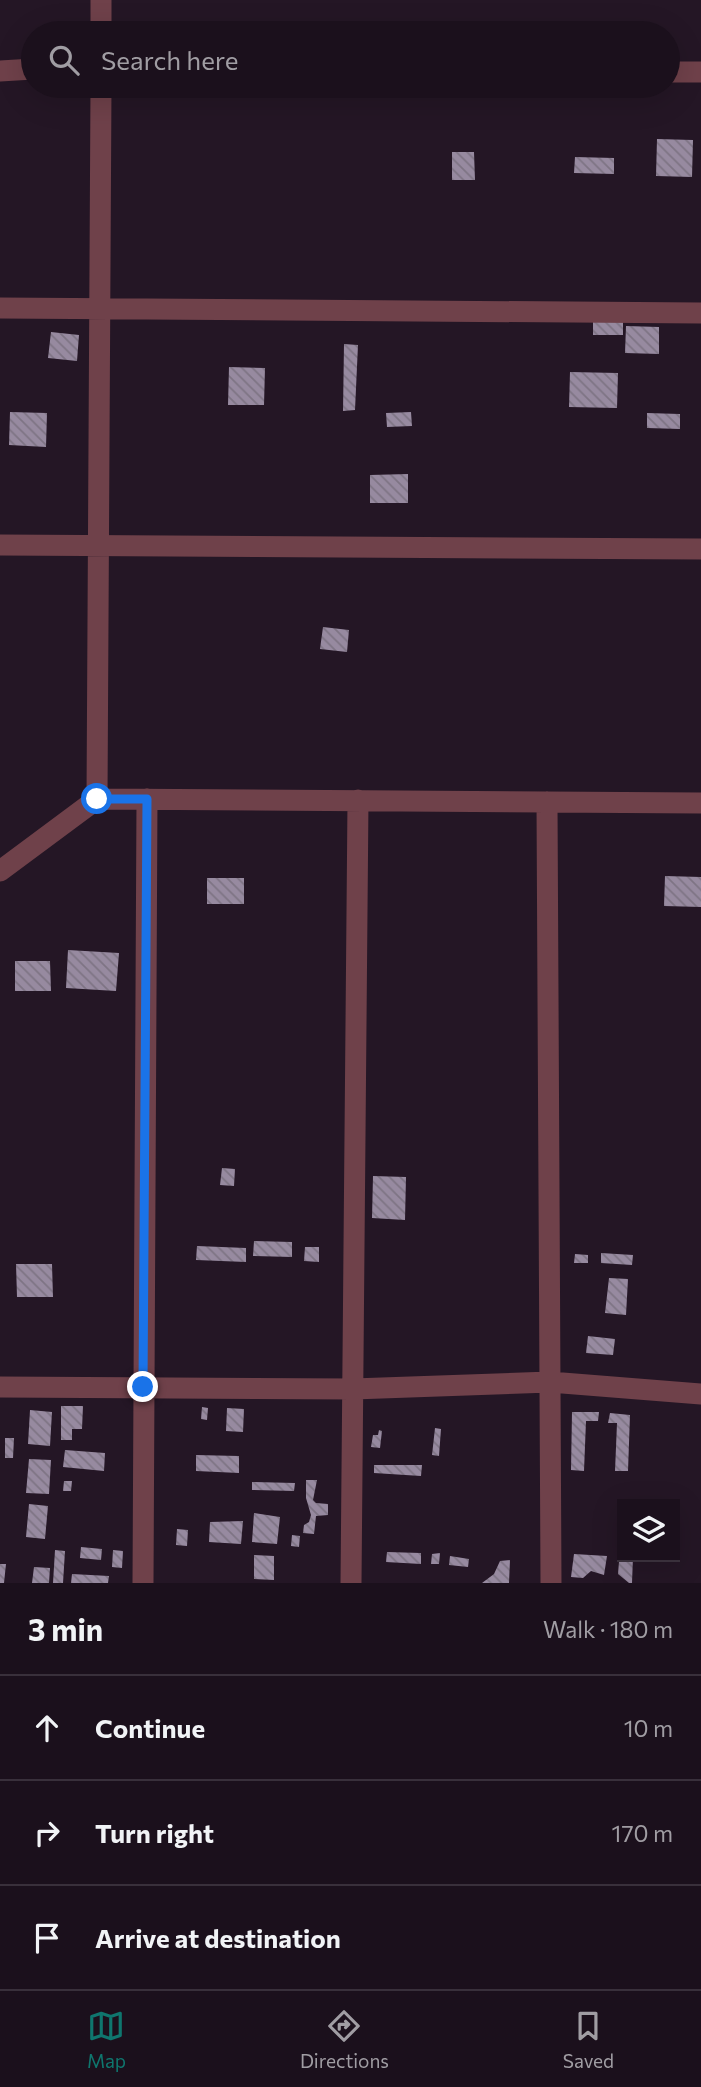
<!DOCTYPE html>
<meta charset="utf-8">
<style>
body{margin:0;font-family:Commissioner,sans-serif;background:#281e29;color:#f1f3f6}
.controls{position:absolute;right:21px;bottom:21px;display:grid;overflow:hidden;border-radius:0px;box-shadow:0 7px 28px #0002}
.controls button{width:63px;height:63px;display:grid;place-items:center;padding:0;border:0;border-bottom:2px solid #39303b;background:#1b101c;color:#f1f3f6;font:35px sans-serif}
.stop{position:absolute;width:21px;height:21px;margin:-16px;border:5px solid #1a73e8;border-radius:50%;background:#fff}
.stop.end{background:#1a73e8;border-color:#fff;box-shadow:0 2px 7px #0008}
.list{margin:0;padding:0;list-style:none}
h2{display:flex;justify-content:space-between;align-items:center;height:91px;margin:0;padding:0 28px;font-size:30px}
h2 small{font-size:23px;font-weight:400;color:#a09da3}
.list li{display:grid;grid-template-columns:46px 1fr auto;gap:21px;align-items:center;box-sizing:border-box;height:105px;padding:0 28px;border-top:2px solid #39303b}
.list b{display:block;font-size:26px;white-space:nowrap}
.list em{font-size:23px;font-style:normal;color:#a09da3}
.icon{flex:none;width:38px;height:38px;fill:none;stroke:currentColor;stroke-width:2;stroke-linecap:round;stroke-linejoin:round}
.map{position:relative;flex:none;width:701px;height:1583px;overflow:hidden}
.search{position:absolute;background:#1b101c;box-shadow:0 7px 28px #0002;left:21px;right:21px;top:21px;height:77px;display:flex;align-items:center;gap:18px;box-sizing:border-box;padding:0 24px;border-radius:38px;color:#a09da3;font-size:26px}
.sheet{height:406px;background:#1b101c}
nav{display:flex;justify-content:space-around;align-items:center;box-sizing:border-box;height:98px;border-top:2px solid #39303b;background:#1b101c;font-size:19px;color:#a09da3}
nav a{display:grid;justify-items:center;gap:4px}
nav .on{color:#0f766e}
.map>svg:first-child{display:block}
.building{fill:url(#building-back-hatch)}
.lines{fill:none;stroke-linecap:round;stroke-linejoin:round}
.minor{stroke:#6f414a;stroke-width:21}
.route{stroke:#1a73e8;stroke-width:9}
</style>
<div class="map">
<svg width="701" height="1583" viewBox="0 0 701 1583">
<defs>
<pattern id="building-back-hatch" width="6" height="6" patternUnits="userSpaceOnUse" patternTransform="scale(1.75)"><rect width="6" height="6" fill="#978aa0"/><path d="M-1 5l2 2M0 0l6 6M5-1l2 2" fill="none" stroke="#7e7484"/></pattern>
</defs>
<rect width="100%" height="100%" fill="#241625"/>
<path class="building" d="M657 139 693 140 692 177 656 176Z
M452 152H474L475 180H452Z
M575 157 614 158V174L574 173Z
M623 321V335H593V322Z
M626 326 659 327V354L625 353Z
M51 332 79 335 77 361 48 358Z
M344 344 358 345 355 410 343 411Z
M229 367 265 368 264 405H228Z
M570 372 618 373 617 408 569 407Z
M10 412 47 413 46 447 9 445Z
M411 412 412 426 387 427 386 413Z
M647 413 680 414V429L647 428Z
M408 474V503H370V475Z
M323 627 349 630 347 652 320 649Z
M665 876 701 877V907L664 906Z
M207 878H244V904H207Z
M68 950 119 953 116 991 66 988Z
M15 961H50L51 991H15Z
M222 1168 235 1169 234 1186 220 1185Z
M373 1176 406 1177 405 1220 372 1218Z
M254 1241 292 1242V1257L253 1256Z
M197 1246 246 1248V1262L196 1260Z
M305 1247H319V1262L304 1261Z
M601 1253 633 1255 632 1265 601 1263Z
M575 1254 588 1255V1263H574Z
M16 1264H52L53 1297H17Z
M609 1278 628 1279 626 1315 605 1313Z
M588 1336 615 1339 613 1355 586 1353Z
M61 1406H83L82 1429H72V1440H61Z
M202 1407 208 1408 207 1420 201 1419Z
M227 1408 244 1409 243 1432 226 1431Z
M30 1410 52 1412 50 1446 28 1444Z
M572 1412H599L598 1421H586L584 1471 571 1470Z
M610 1413 630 1415 628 1471H615L617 1423H608Z
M435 1428 441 1429 439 1456 432 1455Z
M379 1430 382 1431 380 1448 371 1447 373 1435H378Z
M5 1438H14L13 1458H5Z
M65 1450 105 1453 104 1471 63 1467Z
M196 1455 239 1456V1473L196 1471Z
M29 1459 51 1460 49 1494 26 1493Z
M374 1465H422L421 1476 374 1473Z
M306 1480H317L313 1500 316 1503 328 1504V1515L316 1516 314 1534 303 1533 304 1525 309 1522 311 1515 306 1498Z
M64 1481H72L71 1491H63Z
M252 1482 295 1483 294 1491 252 1490Z
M29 1504 48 1506 45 1539 26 1537Z
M254 1513 280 1517 277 1544 252 1542Z
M243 1521 241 1544 209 1542 210 1522Z
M177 1529 188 1530 187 1546 176 1545Z
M292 1535 300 1536 299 1547 291 1546Z
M81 1547 102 1549 101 1560 80 1558Z
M620 1549H622V1557H633L632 1583H629L618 1574Z
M55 1550 65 1551 63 1583H53Z
M113 1550 123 1551 122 1568 112 1567Z
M387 1552 421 1553V1564L386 1562Z
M440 1553 439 1564H431L432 1554Z
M574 1554 607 1556 604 1575 591 1571 583 1578 571 1577Z
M254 1555 274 1556V1580L254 1579Z
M450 1556 469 1559 468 1567 449 1565Z
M510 1560 509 1583H482L494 1574 500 1561Z
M0 1564H6L4 1583H0Z
M34 1567 50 1568 49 1583H32Z
M72 1574 109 1576 108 1583H71Z"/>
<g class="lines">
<path class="minor" d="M101 33V0
M0 71 33 69
M668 72H701
M0 308 701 313
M0 545 701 549
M97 799 101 86
M547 802 551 1583
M0 871 97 799 701 803
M0 1387 353 1389 550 1382 701 1394
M143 1583 147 799
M351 1583 358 800"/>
</g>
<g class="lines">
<path class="route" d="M97 799H147L143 1387"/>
</g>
</svg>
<div class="controls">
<button><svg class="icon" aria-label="layers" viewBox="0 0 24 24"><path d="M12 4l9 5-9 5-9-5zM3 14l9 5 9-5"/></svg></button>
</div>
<div class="stop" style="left:97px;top:799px"></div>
<div class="stop end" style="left:143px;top:1387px"></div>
<div class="search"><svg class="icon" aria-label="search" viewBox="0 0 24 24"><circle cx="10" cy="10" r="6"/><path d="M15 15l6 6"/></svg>Search here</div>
</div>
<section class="sheet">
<h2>3 min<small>Walk · 180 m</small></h2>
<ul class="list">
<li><svg class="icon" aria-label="ahead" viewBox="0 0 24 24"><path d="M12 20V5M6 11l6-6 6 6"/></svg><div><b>Continue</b></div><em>10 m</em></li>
<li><svg class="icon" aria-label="right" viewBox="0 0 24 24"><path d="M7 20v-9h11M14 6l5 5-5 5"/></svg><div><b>Turn right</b></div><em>170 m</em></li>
<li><svg class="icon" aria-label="arrive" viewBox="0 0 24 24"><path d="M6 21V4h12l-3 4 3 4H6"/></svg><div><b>Arrive at destination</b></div></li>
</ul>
</section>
<nav>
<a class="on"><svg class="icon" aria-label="map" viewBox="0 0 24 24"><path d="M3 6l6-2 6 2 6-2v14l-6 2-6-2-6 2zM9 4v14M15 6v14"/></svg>Map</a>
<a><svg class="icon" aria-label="directions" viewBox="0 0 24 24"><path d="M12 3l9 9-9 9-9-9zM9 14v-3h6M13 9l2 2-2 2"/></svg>Directions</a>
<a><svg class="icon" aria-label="saved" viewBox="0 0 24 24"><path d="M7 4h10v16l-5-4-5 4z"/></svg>Saved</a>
</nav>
